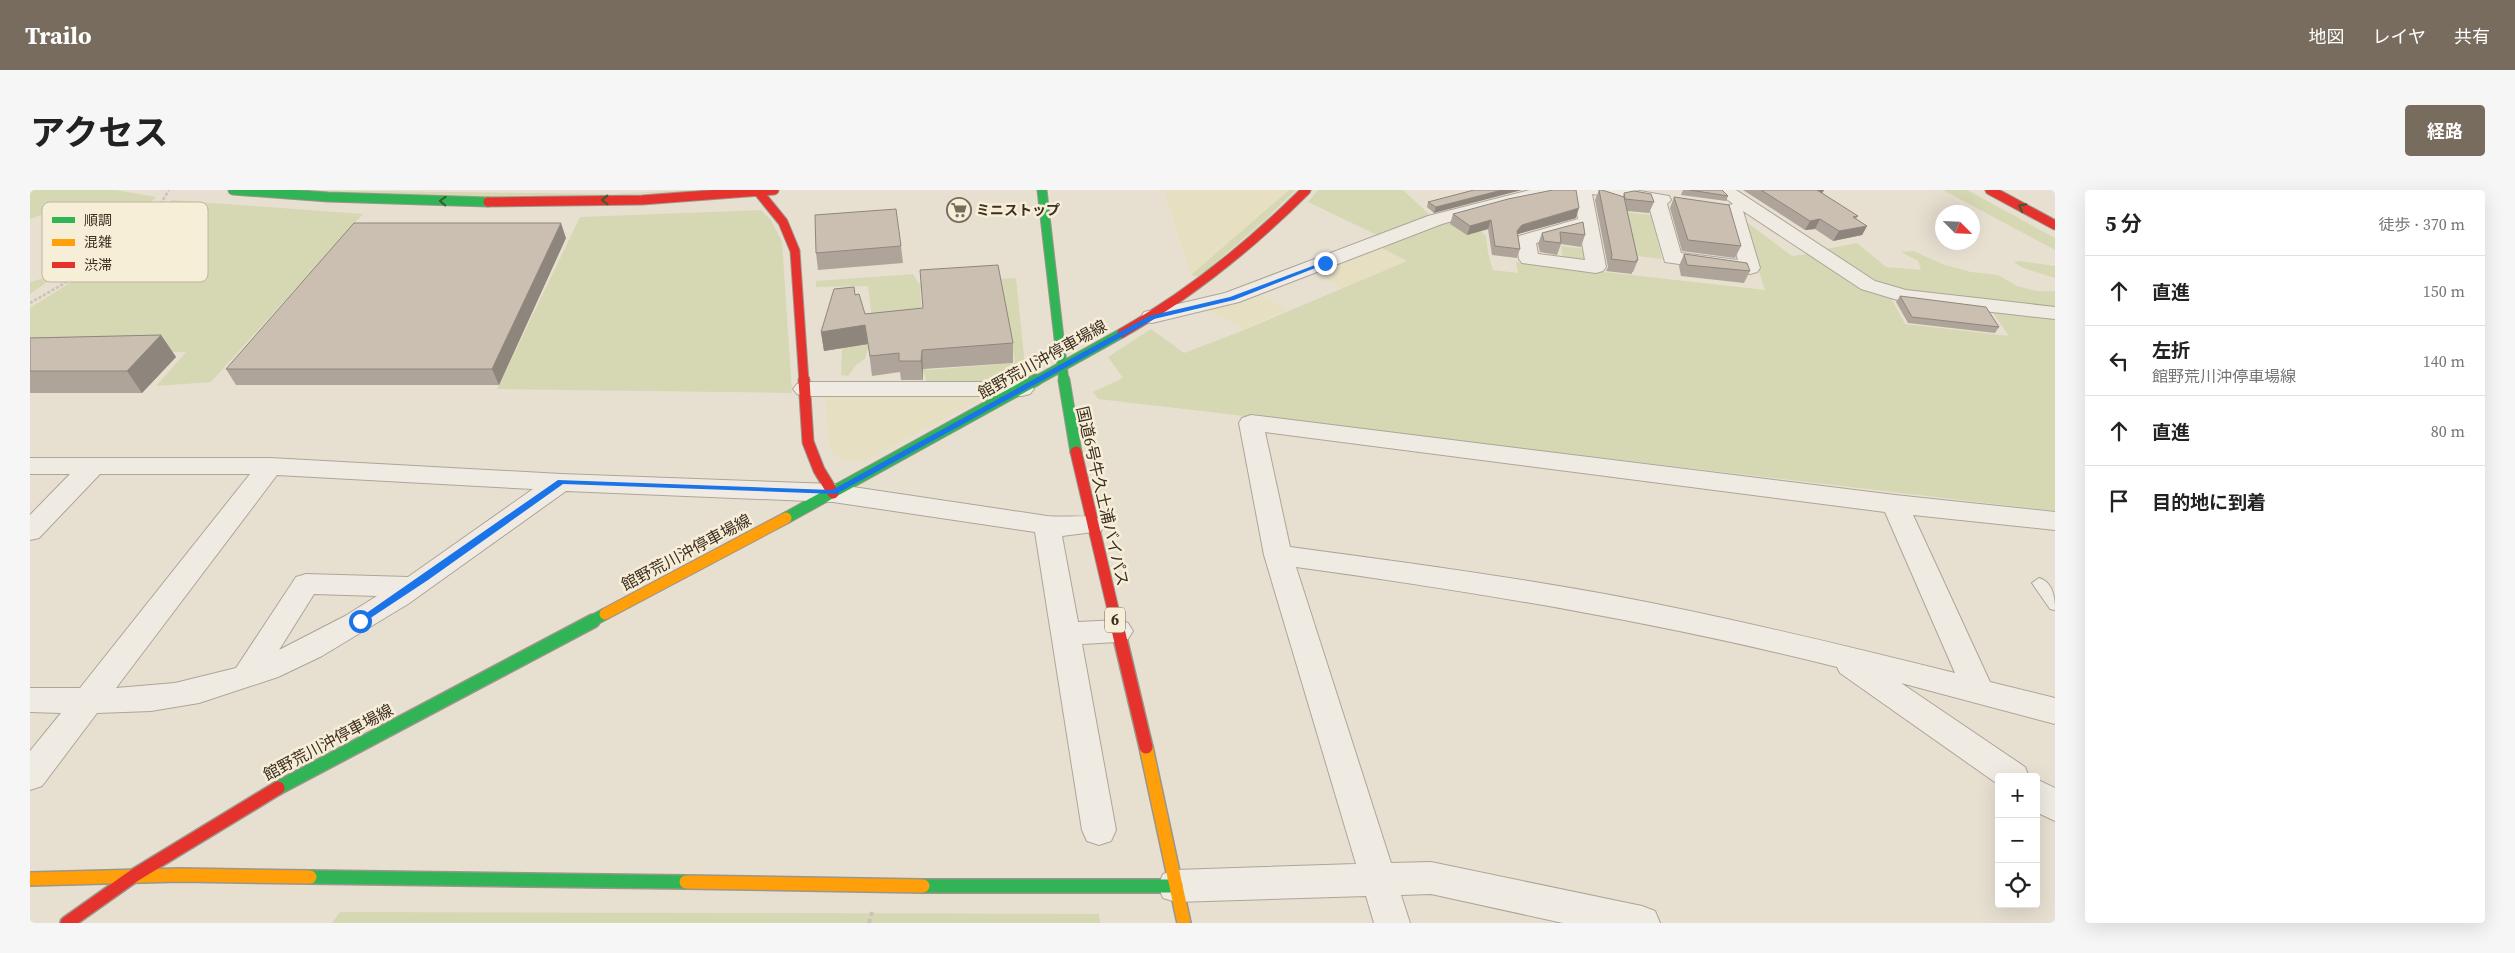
<!DOCTYPE html>
<html lang="ja">
<meta charset="utf-8">
<style>
body{margin:0;font-family:"Source Serif 4","Noto Sans JP",serif;background:#f6f6f6;color:#222}
.controls{position:absolute;right:15px;bottom:15px;display:grid;overflow:hidden;border-radius:5px;box-shadow:0 5px 20px #0002}
.controls button{width:45px;height:45px;display:grid;place-items:center;padding:0;border:0;border-bottom:1px solid #e0e0e0;background:#fff;color:#222;font:25px sans-serif}
.compass{position:absolute;left:1905px;top:15px;width:45px;height:45px;border-radius:50%;background:#fff;box-shadow:0 5px 20px #0002;rotate:114deg}
.stop{position:absolute;width:15px;height:15px;margin:-11px;border:4px solid #1a73e8;border-radius:50%;background:#fff}
.stop.end{background:#1a73e8;border-color:#fff;box-shadow:0 1px 5px #0008}
.list{margin:0;padding:0;list-style:none}
h2{display:flex;justify-content:space-between;align-items:center;height:65px;margin:0;padding:0 20px;font-size:21px}
h2 small{font-size:16px;font-weight:400;color:#767676}
.list li{display:grid;grid-template-columns:32px 1fr auto;gap:15px;align-items:center;box-sizing:border-box;height:70px;padding:0 20px;border-top:1px solid #e0e0e0}
.list b{display:block;font-size:19px;white-space:nowrap}
.list p{margin:0;font-size:16px;white-space:nowrap;color:#767676}
.list em{font-size:16px;font-style:normal;color:#767676}
.icon{flex:none;width:28px;height:28px;fill:none;stroke:currentColor;stroke-width:2;stroke-linecap:round;stroke-linejoin:round}
.map{position:relative;flex:none;width:2025px;height:733px;overflow:hidden;border-radius:5px}
header{display:flex;align-items:center;gap:30px;box-sizing:border-box;height:70px;padding:0 25px;background:#786c5e;color:#fff}
header strong{font-size:24px}
nav{display:flex;gap:28px;margin-inline-start:auto;font-size:18px}
.intro{display:flex;align-items:center;justify-content:space-between;box-sizing:border-box;height:120px;padding:0 30px}
h1{margin:0;font-size:35px}
.button{padding:12px 22px;border-radius:5px;background:#786c5e;color:#fff;font-size:18px;font-weight:700}
main{display:flex;gap:30px;padding:0 30px}
aside{flex:1;background:#fff;border-radius:5px;box-shadow:0 5px 20px #0002}
.map>svg:first-child{display:block}
.farmland{fill:#e6dfc2}
.green{fill:#d6d7b3}
.lines{fill:none;stroke-linecap:round;stroke-linejoin:round}
.lane-casing{stroke:#ada599;stroke-width:2}
.street-casing{stroke:#ada599;stroke-width:2}
.fast-far2-casing{stroke:#9c958a;stroke-width:11}
.fast-far1-casing{stroke:#9c958a;stroke-width:13}
.fast-casing{stroke:#9c958a;stroke-width:16}
.slow-far1-casing{stroke:#9c958a;stroke-width:13}
.slow-casing{stroke:#9c958a;stroke-width:16}
.jam-far2-casing{stroke:#9c958a;stroke-width:11}
.jam-far1-casing{stroke:#9c958a;stroke-width:13}
.jam-casing{stroke:#9c958a;stroke-width:16}
.path-far1{stroke:#c8c2b9;stroke-width:2.5;stroke-dasharray:3 2;stroke-linecap:butt}
.path{stroke:#c8c2b9;stroke-width:4;stroke-dasharray:4.5 3;stroke-linecap:butt}
.lane{fill:#efebe3;fill-rule:evenodd}
.street{fill:#efebe3;fill-rule:evenodd}
.fast-far2{stroke:#30b455;stroke-width:9}
.fast-far1{stroke:#30b455;stroke-width:11}
.fast{stroke:#30b455;stroke-width:13}
.slow-far1{stroke:#ff9f0a;stroke-width:11}
.slow{stroke:#ff9f0a;stroke-width:13}
.jam-far2{stroke:#e5322d;stroke-width:9}
.jam-far1{stroke:#e5322d;stroke-width:11}
.jam{stroke:#e5322d;stroke-width:13}
.wall{fill:#afa499}
.shaded-wall{fill:#8e867d}
.building{fill:#cbbfb2;stroke:#8e867d}
.oneway{stroke:#385d33}
.route{fill:#1a73e8}
.labels{text-anchor:middle;stroke-width:5;stroke-linejoin:round;paint-order:stroke}
.far-poi-label{font-size:14px;font-weight:bold;fill:#3d2e20;stroke:#f7eed8;text-anchor:start}
.shield{fill:#f7eed8;stroke:#756857;stroke-width:1}
.shield-label{font-size:15px;font-weight:bold;fill:#3d2e20}
.street-label{font-size:16px;fill:#3d2e20;stroke:#f7eed8}
.key{fill:#f7eed8;stroke:#bfb4a1;stroke-width:1}
.key-label{font-size:14px;fill:#3d2e20}
</style>
<header>
<strong>Trailo</strong>
<nav><a>地図</a><a>レイヤ</a><a>共有</a></nav>
</header>
<div class="intro"><h1>アクセス</h1><a class="button">経路</a></div>
<main>
<div class="map">
<svg width="2025" height="733" viewBox="0 0 2025 733">
<rect width="100%" height="100%" fill="#e7e0d1"/>
<path class="farmland" d="M1134 0H1259L1161 85Z
M1350 57 1377 71 1313 99 1285 81Z
M1228 103 1256 120 1214 139 1178 121Z
M795 203 958 205 833 272 813 270 804 265 798 250Z"/>
<path class="green" d="M0 0H86L126 7 100 34 0 104V92C38 83 73 53 102 28L39 15 0 29Z
M261 0 582 4 662 0V2L458 8Z
M1259 0H1266L1237 28 1169 87 1161 85Z
M1288 0H1373L1401 26 1347 45 1278 12Z
M1913 0H1937L2025 48V60Z
M142 10 333 24 181 192 126 196 156 162 0 164V118L97 57Z
M731 20 740 29 752 51 762 203 467 199 550 27Z
M1596 22 1621 25 1632 69 1607 66 1601 40 1571 36Z
M1711 28 1762 66 1780 64 1860 106 1875 134 1979 146 1961 120 2025 129V321L1068 209 1063 202 1093 188 1078 167 1121 139 1154 163 1212 141 1377 71 1350 57 1421 29 1448 39 1456 46 1458 63 1463 80 1488 83 1486 72 1735 100Z
M1827 53 1856 77 1891 80 1888 71 1871 62 1884 61 1912 74 1941 82 1968 85 1987 96 2006 101H2025V119L1870 102 1842 92 1791 60Z
M1531 56 1556 59 1558 70 1533 69Z
M1989 71 2025 76V88L1993 78 1984 72Z
M883 84 889 94 927 92 928 95 890 99 897 180 985 173 972 92 948 94V90L986 88 995 176 967 193H897L893 180 845 158H838L835 169 827 174 818 186 811 185 813 139 843 137 838 96 786 97V91Z
M310 722 1069 724 1070 733H302Z"/>
<g class="lines">
<defs>
<path id="lane" d="M2009 388C2023 392 2025 408 2025 420L2020 419 2002 393Z"/>
<path id="street" d="M1500 0H1538L1536 4 1475 16 1412 34 1209 112 1122 133 1114 132 1111 127 1114 122 1195 103 1398 26Z
M1543 0H1604L1639 6 1641 10 1637 14 1651 63 1708 70 1694 20 1696 16 1703 14 1685 0H1706L1845 91 1876 100 2025 117V129L1874 112 1831 99 1713 21 1730 78 1727 82 1720 84 1635 72 1618 13 1562 4 1576 77 1573 81 1566 83 1492 73 1489 69 1486 50 1489 46 1548 29ZM1550 41 1555 70 1508 64 1506 53Z
M775 192H992L1000 194 1004 199 1000 204 992 206H775L767 204 763 199 767 194Z
M1221 225 1865 305 2025 322V340L1883 325 1960 492 2025 508V534L1871 493 1995 577 1999 587H1969V595L1810 483 1807 477C1628 432 1448 402 1266 377L1361 673 1401 672 1612 716 1625 721 1630 733H1533L1401 704 1371 705 1380 733H1344L1336 706 1146 712 1133 708 1128 696 1133 684 1146 680 1326 674 1234 365 1209 233 1212 228ZM1235 242 1855 322 1925 483C1809 454 1693 426 1575 404 1470 385 1365 371 1260 357Z
M0 268H240L531 284 803 294 1017 326C1035 328 1054 324 1071 329L1075 335 1071 341 1032 346 1048 432 1088 430 1098 433 1103 441 1098 449 1088 452 1052 454 1086 640 1081 651 1069 655 1057 651 1052 640 1005 342 803 312 536 301 378 414 292 466 248 487 169 513 121 521 67 523 12 596 0 600V561L31 523 0 522V498H50L220 284H70L9 348 0 350V325L40 284H0ZM247 285 503 299 378 387 276 384 266 387 206 478 145 493 86 498ZM284 404 347 406 315 426 249 460Z
M2006 589 2025 598V631L2006 622Z"/>
<path id="fast-far2" d="M203 0 298 7 458 12
M1012 0 1034 192
M1004 192 1092 143"/>
<path id="fast-far1" d="M1034 190 1046 262
M756 328 1006 190
M560 432 575 424"/>
<path id="fast" d="M248 598 563 431
M280 687 656 692
M893 696H1146"/>
<path id="slow-far1" d="M575 424 756 328"/>
<path id="slow" d="M1116 557 1154 733
M0 689 150 685 280 687
M656 692 893 696"/>
<path id="jam-far2" d="M727 0 753 32 765 61 774 192
M1960 0 2025 35
M458 12 612 10 744 0
M1092 143C1161 104 1220 56 1276 0"/>
<path id="jam-far1" d="M774 190 778 252 789 280 803 303
M1046 262 1086 432"/>
<path id="jam" d="M1086 431 1116 557
M37 733 105 685 248 598"/>
</defs>
<use href="#lane" class="lane-casing"/>
<use href="#street" class="street-casing"/>
<use href="#fast-far2" class="fast-far2-casing"/>
<use href="#fast-far1" class="fast-far1-casing"/>
<use href="#fast" class="fast-casing"/>
<use href="#slow-far1" class="slow-far1-casing"/>
<use href="#slow" class="slow-casing"/>
<use href="#jam-far2" class="jam-far2-casing"/>
<use href="#jam-far1" class="jam-far1-casing"/>
<use href="#jam" class="jam-casing"/>
<path class="path-far1" d="M0 113C52 83 108 54 139 0"/>
<path class="path" d="M839 733 842 722"/>
<use href="#lane" class="lane"/>
<use href="#street" class="street"/>
<use href="#fast-far2" class="fast-far2"/>
<use href="#fast-far1" class="fast-far1"/>
<use href="#fast" class="fast"/>
<use href="#slow-far1" class="slow-far1"/>
<use href="#slow" class="slow"/>
<use href="#jam-far2" class="jam-far2"/>
<use href="#jam-far1" class="jam-far1"/>
<use href="#jam" class="jam"/>
</g>
<path class="wall" d="M1444 0 1404 23 1397 17 1398 12Z
M1569 0H1572L1593 7 1594 3 1624 12 1619 23 1597 21 1608 70 1603 82H1602V84L1576 81 1578 77 1565 10Z
M1653 0H1692L1698 6 1696 11 1651 5Z
M1713 0H1794L1792 3 1828 26 1826 29 1837 36 1832 45 1803 51 1785 39 1775 40Z
M1644 7 1711 56 1705 68 1652 61 1640 18Z
M1423 24 1546 28 1488 44V45L1490 59 1487 68 1462 65 1458 39 1437 45 1420 34Z
M1553 32 1555 45 1551 57 1531 54 1527 65 1510 62 1508 54 1512 43Z
M536 48 469 195H206L196 179Z
M871 56 873 73 788 80 786 63Z
M1654 64 1720 81 1714 93 1651 86 1649 76Z
M825 105 835 124 983 153V173L893 179V190H871L870 182 842 186 838 154 794 161 791 142Z
M1870 106 1969 137 1965 143 1878 133 1866 112Z
M131 145 146 167 112 203H0V148Z"/>
<path class="shaded-wall" d="M1472 0H1492L1404 23 1406 17Z
M1785 0H1794L1790 7Z
M1549 18 1546 28 1488 44 1484 50 1487 41 1492 35Z
M1790 29 1785 39 1775 40 1780 31Z
M1461 30 1458 39 1437 45 1440 36Z
M531 33 536 48 469 195 462 179Z
M1837 36 1832 45 1803 51 1809 41Z
M835 135 838 154 794 161 791 142Z
M131 145 146 167 112 203 97 181Z
M892 160 893 179V190L891 171Z"/>
<path class="building" d="M1444 0H1472L1406 17 1398 12Z
M1523 0H1546L1549 18 1492 35 1487 41 1490 59 1465 56 1461 30 1440 36 1423 24 1478 9Z
M1569 0H1572L1594 7 1608 70H1606V72L1581 69 1582 65Z
M1660 0H1692L1698 6Z
M1731 0H1787L1828 26 1823 27 1837 36 1809 41 1790 29 1780 31Z
M1604 1 1621 4 1624 12 1595 9 1594 3Z
M1644 7 1699 15 1711 56 1658 50Z
M866 19 871 56 786 63 785 25Z
M1553 32 1555 45 1530 42 1531 53 1514 51 1512 43Z
M324 33H531L462 179H196Z
M1654 64 1717 73 1720 81 1657 75Z
M968 75 983 153 892 160 891 171H869V163L840 166 835 135 791 142 804 99 824 97 825 105 829 104 835 124 893 118 890 80Z
M1870 106 1956 117 1969 137 1882 127Z
M131 145 97 181H0V148Z"/>
<defs><path id="oneway-chevron" d="M-2-3.5L2.5 0L-2 3.5" fill="none" stroke-width="1.6" stroke-linecap="round" stroke-linejoin="round" transform="scale(1.25)"/></defs>
<g class="oneway">
<use href="#oneway-chevron" transform="translate(575 10) rotate(178)"/>
<use href="#oneway-chevron" transform="translate(413 11) rotate(-178)"/>
<use href="#oneway-chevron" transform="translate(1992 17) rotate(-152)"/>
</g>
<path class="route" d="M1293 72 1298 73 1204 110 1124 129 806 304 533 294 398 390 333 433H327L325 431 528 290 802 300 1119 126 1200 107Z"/>
<defs>
<symbol id="supermarket-ring" viewBox="-11 -11 22 22"><circle r="9.5" fill="#f7eed8" stroke="#786c5e" stroke-width="1.5"/><path d="M-6-5.5h2.5l.6 2H6L4.5 2H-2.5L-4.4-4H-6ZM-1.5 3.2a1.3 1.3 0 1 0 .1 0ZM3 3.2a1.3 1.3 0 1 0 .1 0Z" fill="#786c5e"/></symbol>
</defs>
<g fill-rule="evenodd">
<use href="#supermarket-ring" x="915" y="6" width="28" height="28"/>
</g>
<g class="labels">
<g class="far-poi-label">
<text x="946" y="25">ミニストップ</text>
</g>
<rect class="shield" x="1075" y="417.5" width="20" height="25" rx="4"/>
<g class="shield-label">
<text x="1085" y="435">6</text>
</g>
<g class="street-label">
<text transform="translate(1012 169) rotate(-29)" y="6">館野荒川沖停車場線</text>
<text transform="translate(1073 306) rotate(77)" y="6">国道6号牛久土浦バイパス</text>
<text transform="translate(656 362) rotate(-28)" y="6">館野荒川沖停車場線</text>
<text transform="translate(298 552) rotate(-28)" y="6">館野荒川沖停車場線</text>
</g>
</g>
<rect x="12" y="12" width="166" height="80" rx="8" class="key"/>
<rect x="22" y="27" width="23" height="6" fill="#30b455"/>
<rect x="22" y="49" width="23" height="7" fill="#ff9f0a"/>
<rect x="22" y="72" width="23" height="6" fill="#e5322d"/>
<g class="key-label">
<text x="54" y="35">順調</text>
<text x="54" y="57">混雑</text>
<text x="54" y="80">渋滞</text>
</g>
</svg>
<div class="controls">
<button>+</button>
<button>−</button>
<button><svg class="icon" aria-label="locate" viewBox="0 0 24 24"><circle cx="12" cy="12" r="6"/><path d="M12 2v4M12 18v4M2 12h4M18 12h4"/></svg></button>
</div>
<svg class="compass" viewBox="-18 -18 36 36"><path d="M0-13l5 13h-10z" fill="#e53935"/><path d="M0 13l5-13h-10z" fill="#767676"/></svg>
<div class="stop" style="left:330px;top:431px"></div>
<div class="stop end" style="left:1295px;top:73px"></div>
</div>
<aside>
<h2>5 分<small>徒歩 · 370 m</small></h2>
<ul class="list">
<li><svg class="icon" aria-label="ahead" viewBox="0 0 24 24"><path d="M12 20V5M6 11l6-6 6 6"/></svg><div><b>直進</b></div><em>150 m</em></li>
<li><svg class="icon" aria-label="left" viewBox="0 0 24 24"><path d="M17 20v-9H6M10 6l-5 5 5 5"/></svg><div><b>左折</b><p>館野荒川沖停車場線</p></div><em>140 m</em></li>
<li><svg class="icon" aria-label="ahead" viewBox="0 0 24 24"><path d="M12 20V5M6 11l6-6 6 6"/></svg><div><b>直進</b></div><em>80 m</em></li>
<li><svg class="icon" aria-label="arrive" viewBox="0 0 24 24"><path d="M6 21V4h12l-3 4 3 4H6"/></svg><div><b>目的地に到着</b></div></li>
</ul>
</aside>
</main>
